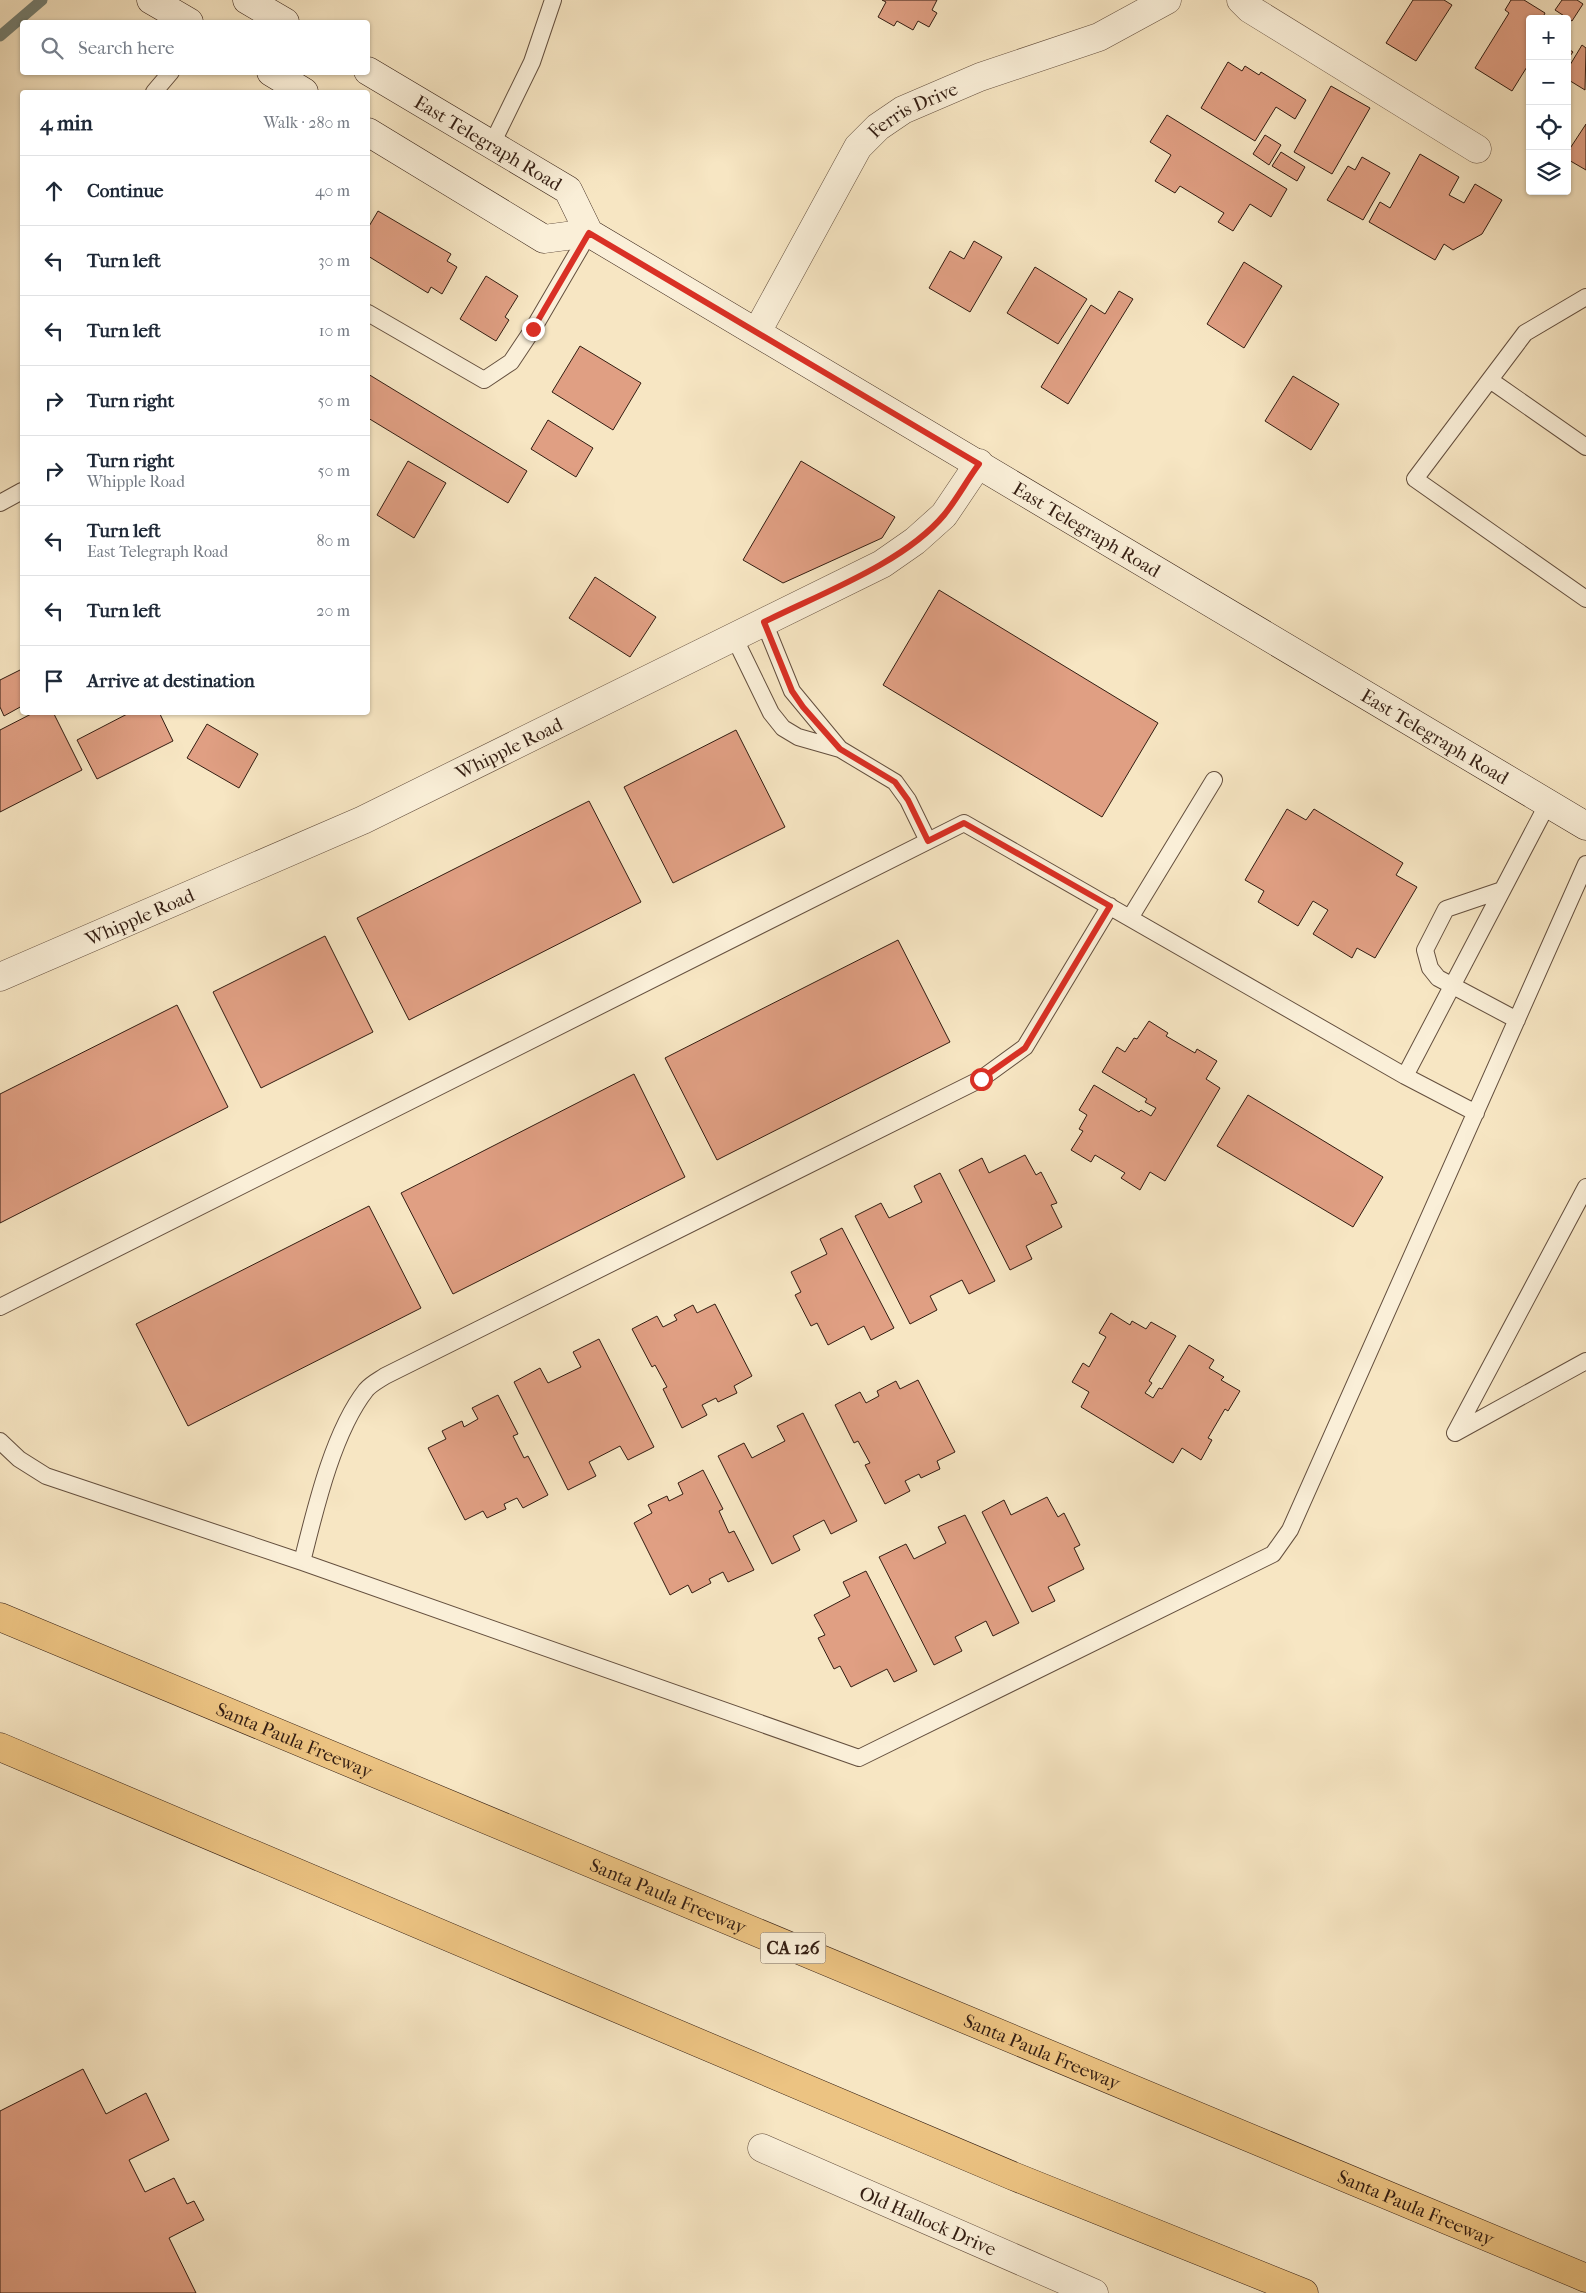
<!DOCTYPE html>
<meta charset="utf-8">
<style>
body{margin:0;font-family:"IM FELL French Canon",serif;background:#f6f6f7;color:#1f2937}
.controls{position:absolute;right:15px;top:15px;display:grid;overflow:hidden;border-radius:5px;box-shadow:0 1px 4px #0004}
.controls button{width:45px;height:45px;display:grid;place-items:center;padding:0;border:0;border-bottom:1px solid #e0e1e3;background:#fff;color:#1f2937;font:25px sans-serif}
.stop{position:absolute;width:15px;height:15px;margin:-11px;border:4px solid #d93025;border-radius:50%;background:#fff}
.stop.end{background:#d93025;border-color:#fff;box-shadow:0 1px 5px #0008}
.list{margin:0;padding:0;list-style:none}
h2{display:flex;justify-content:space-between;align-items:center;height:65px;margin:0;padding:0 20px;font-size:21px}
h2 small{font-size:16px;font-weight:400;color:#747a83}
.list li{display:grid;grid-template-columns:32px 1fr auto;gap:15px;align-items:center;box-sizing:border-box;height:70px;padding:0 20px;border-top:1px solid #e0e1e3}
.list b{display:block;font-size:19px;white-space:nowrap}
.list p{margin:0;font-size:16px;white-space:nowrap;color:#747a83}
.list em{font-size:16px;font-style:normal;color:#747a83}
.icon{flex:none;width:28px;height:28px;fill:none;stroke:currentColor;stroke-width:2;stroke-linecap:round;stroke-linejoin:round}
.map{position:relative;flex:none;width:1586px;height:2293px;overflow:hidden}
.search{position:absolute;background:#fff;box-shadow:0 1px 4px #0004;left:20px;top:20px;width:350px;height:55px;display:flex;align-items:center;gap:12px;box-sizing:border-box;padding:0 18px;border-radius:5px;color:#747a83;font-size:19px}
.panel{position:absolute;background:#fff;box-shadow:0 1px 4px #0004;left:20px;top:90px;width:350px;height:625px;border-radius:5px}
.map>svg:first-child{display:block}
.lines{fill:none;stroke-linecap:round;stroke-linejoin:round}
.stream{stroke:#737f73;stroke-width:11}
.building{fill:#e09f83;stroke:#331d12}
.service-casing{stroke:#644f3e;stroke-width:18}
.minor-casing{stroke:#644f3e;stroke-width:29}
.secondary-casing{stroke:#331d12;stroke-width:29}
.motorway-casing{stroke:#331d12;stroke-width:29}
.service{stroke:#faefd8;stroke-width:16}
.minor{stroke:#faefd8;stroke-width:28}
.secondary{stroke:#faefd8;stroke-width:28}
.motorway{stroke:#ecc382;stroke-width:28}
.route{stroke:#d93025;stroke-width:6}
.labels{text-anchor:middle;stroke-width:5;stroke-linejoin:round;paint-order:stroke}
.shield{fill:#faefd8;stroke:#6f5c4d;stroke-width:1}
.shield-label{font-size:18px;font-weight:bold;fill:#331d12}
.street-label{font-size:19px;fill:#331d12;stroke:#faefd8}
</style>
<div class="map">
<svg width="1586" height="2293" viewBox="0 0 1586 2293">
<rect width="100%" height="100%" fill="#f7e6c3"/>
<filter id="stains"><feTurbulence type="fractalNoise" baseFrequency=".004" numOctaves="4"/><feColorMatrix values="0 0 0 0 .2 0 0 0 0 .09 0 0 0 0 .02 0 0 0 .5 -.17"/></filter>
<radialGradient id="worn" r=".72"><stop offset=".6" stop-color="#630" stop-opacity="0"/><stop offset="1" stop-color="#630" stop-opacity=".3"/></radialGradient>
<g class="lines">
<path class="stream" d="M0 36 42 0"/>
</g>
<path class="building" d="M882 0H937L932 10 937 13 929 27 918 21 913 30 897 21 894 26 878 17 886 2Z
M1413 0H1444L1452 5 1416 61 1386 43Z
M1511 0H1524L1545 13 1542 19H1530V62L1512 91 1475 68 1509 13 1505 10Z
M1562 0H1577L1583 4 1572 21 1555 10Z
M1582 45 1586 48 1585 90 1567 79V70Z
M1567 48 1573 52 1567 60Z
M1228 62 1242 71 1245 66 1259 75 1261 72 1306 100 1295 119 1276 107 1255 141 1201 108Z
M1331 86 1370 108 1332 174 1294 152Z
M1167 115 1287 189 1271 217 1250 204 1233 231 1218 222 1224 213 1180 186 1175 193 1155 181 1171 155 1150 142Z
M1586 124V170L1567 159V153Z
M1265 135 1281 145 1269 165 1253 154Z
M1281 152 1305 167 1297 181 1272 166Z
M1420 154 1459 177 1449 195 1464 203 1475 184 1502 200 1482 234 1453 250 1444 244 1435 260 1369 222 1380 202 1390 208Z
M1362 157 1390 173 1363 220 1327 200 1348 166 1355 170Z
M378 211 451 254 447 261 457 267 442 294 431 287 428 293 368 256 369 251 368 228Z
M974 241 1002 257 970 312 929 288 950 251 964 259Z
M1244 262 1282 286 1244 348 1207 324Z
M1035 267 1087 299 1058 344 1007 313Z
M486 276 518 296 505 317 509 320 496 341 460 319Z
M1119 291 1133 299 1068 404 1041 387 1091 305 1105 314Z
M580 346 641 383 613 430 552 392Z
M368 374 527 471 508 503 368 418Z
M1293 376 1339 404 1311 450 1265 421Z
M548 420 593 448 576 477 531 449Z
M408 461 446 483 414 538 377 515Z
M801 461 895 517 882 538 783 583 743 560Z
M595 577 656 617 630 657 569 618Z
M939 590 1158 723 1102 817 883 685Z
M22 669V706L4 716 0 707V680Z
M35 712H53L82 770 0 812V730Z
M131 712H159L173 741 97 779 77 740Z
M207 724 258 754 239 788 187 758Z
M736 730 785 827 673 883 624 787Z
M589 801 641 902 409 1020 357 918Z
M1287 809 1306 820 1314 809 1403 863 1396 875 1417 887 1375 958 1357 948 1352 958 1313 934 1328 910 1313 901 1298 926 1258 902 1264 891 1245 880Z
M325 936 373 1032 261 1088 213 992Z
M898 940 950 1042 717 1160 665 1058Z
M177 1005 228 1107 0 1223V1094Z
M1149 1021 1168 1033 1166 1036 1195 1053 1197 1049 1217 1061 1206 1079 1220 1088 1165 1181 1150 1172 1140 1190 1121 1178 1125 1173 1095 1155 1091 1162 1071 1150 1083 1131 1079 1129 1087 1115 1079 1110 1094 1085 1139 1112 1141 1110 1151 1116 1156 1108 1145 1102 1147 1099 1102 1072 1117 1047 1125 1052 1134 1038 1137 1039Z
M634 1074 685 1177 453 1294 401 1193Z
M1248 1095 1383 1177 1353 1227 1217 1146Z
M1025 1155 1036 1175 1041 1172 1057 1203 1051 1205 1062 1227 1026 1246 1032 1259 1010 1270 959 1170 982 1158 989 1173Z
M940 1173 995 1281 969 1294 962 1280 930 1296 937 1310 910 1324 855 1216 881 1203 889 1218 922 1202 914 1186Z
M369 1206 421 1308 188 1426 136 1324Z
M842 1228 894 1328 871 1340 864 1326 828 1345 817 1323 811 1326 795 1295 801 1292 791 1272 827 1254 820 1239Z
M715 1304 752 1376 734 1386 737 1393 718 1402 716 1398 702 1405 707 1415 682 1428 663 1389 667 1387 655 1365 652 1367 632 1329 657 1316 663 1327 677 1320 674 1315 693 1305 697 1313Z
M1111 1313 1130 1325 1132 1321 1146 1329 1151 1322 1176 1336 1149 1381 1152 1383 1145 1393 1153 1398 1159 1388 1162 1389 1189 1345 1214 1360 1209 1368 1224 1377 1221 1380 1240 1391 1228 1411 1225 1409 1208 1438 1212 1440 1201 1460 1182 1448 1173 1463 1081 1407 1089 1392 1072 1382 1083 1363 1089 1367 1106 1337 1099 1333Z
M599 1339 654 1447 628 1460 620 1446 589 1462 596 1476 568 1490 514 1382 540 1368 548 1383 581 1367 573 1352Z
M918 1380 955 1452 937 1461 940 1469 921 1478 919 1474 905 1481 910 1491 885 1504 865 1465 870 1463 858 1441 854 1443 835 1405 860 1392 866 1403 879 1396 877 1391 896 1381 900 1389Z
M498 1395 518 1434 513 1436 524 1458 528 1456 548 1495 523 1508 517 1498 504 1504 506 1509 487 1518 483 1511 465 1520 428 1448 446 1439 442 1431 462 1421 464 1427 478 1419 472 1408Z
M803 1413 857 1521 831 1534 824 1520 793 1536 800 1550 772 1564 718 1456 744 1443 752 1458 785 1441 777 1426Z
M703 1470 723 1509 719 1511 729 1533 734 1531 754 1570 728 1582 723 1572 709 1579 711 1583 692 1593 688 1585 670 1595 634 1523 652 1513 648 1505 667 1496 669 1501 683 1494 678 1483Z
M1047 1497 1058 1517 1064 1513 1080 1545 1074 1548 1084 1569 1048 1587 1055 1601 1032 1612 982 1512 1004 1500 1011 1515Z
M965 1515 1019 1623 993 1636 986 1621 955 1637 962 1651 934 1665 879 1557 906 1544 914 1559 946 1543 938 1527Z
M866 1571 917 1671 894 1682 887 1669 851 1687 840 1666 834 1669 818 1638 825 1635 814 1615 850 1596 843 1582Z
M83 2069 106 2114 146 2093 169 2140 129 2160 145 2192 174 2178 187 2204 194 2201 204 2220 169 2238 196 2293H0V2111Z"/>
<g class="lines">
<defs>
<path id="service" d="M154 92 171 72
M492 144 532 62 553 0
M1586 297 1525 333 1415 479 1586 599
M368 313 484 380 511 362 533 329 589 233
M1490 380 1586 447
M0 503 22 491
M764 622 792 691 840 749
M734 637 771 713 783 728 798 737 840 749 895 782 908 800 928 841
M1502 890 1446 909 1425 950 1430 968 1438 978 1517 1020
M1130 918 1214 780
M1405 1076 1548 803
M1586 1187 1455 1433 1586 1361
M0 1307 964 823 1405 1076 1476 1113
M0 1441 19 1459 46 1476 302 1562 859 1758 1273 1554 1290 1530 1586 864
M302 1562C315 1510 333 1432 366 1390 371 1384 379 1380 385 1376L981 1079 1025 1047 1110 906"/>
<g id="minor">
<path d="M1241 0 1250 9 1477 149"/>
<path id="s1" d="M757 332 858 147 878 127 903 110 980 77 1099 37 1167 0"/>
<path id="s2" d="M0 977 363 820 882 564 915 541 944 515 979 463"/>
<path id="s3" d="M762 2148 1094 2293"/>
</g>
<g id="secondary">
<path d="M151 0 189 22"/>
<path d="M247 0 285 22"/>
<path id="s4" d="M368 71 568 190 589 233 1586 826"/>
<path d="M271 72 304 92"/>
<path d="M368 132 544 239 589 233"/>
</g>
<g id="motorway">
<path id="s5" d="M0 1617 1586 2278"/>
<path d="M0 1747 1013 2176 1304 2293"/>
</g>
</defs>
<use href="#service" class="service-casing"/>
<use href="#minor" class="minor-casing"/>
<use href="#secondary" class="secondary-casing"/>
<use href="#motorway" class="motorway-casing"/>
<use href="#service" class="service"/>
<use href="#minor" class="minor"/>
<use href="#secondary" class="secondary"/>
<use href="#motorway" class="motorway"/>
</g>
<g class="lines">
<path class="route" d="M533 329 589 233 979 464C967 480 957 499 944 515 904 563 820 594 764 622L792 691 803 707 840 749 895 782 908 800 928 841 964 823 1110 906 1025 1048 981 1079"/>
</g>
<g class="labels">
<rect class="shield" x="760.5" y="1932.5" width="65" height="31" rx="4"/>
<g class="shield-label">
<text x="793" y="1954">CA 126</text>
</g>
<g class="street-label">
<text dy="7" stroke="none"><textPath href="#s1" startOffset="278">Ferris Drive</textPath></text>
<text dy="7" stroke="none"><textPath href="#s4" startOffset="140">East Telegraph Road</textPath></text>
<text dy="7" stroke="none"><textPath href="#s4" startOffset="860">East Telegraph Road</textPath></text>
<text dy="7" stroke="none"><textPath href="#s4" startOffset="1265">East Telegraph Road</textPath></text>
<text dy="7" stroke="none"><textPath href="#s2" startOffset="558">Whipple Road</textPath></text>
<text dy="7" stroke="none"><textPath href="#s2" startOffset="152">Whipple Road</textPath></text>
<text dy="7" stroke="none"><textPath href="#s5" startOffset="319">Santa Paula Freeway</textPath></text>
<text dy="7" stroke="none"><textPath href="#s5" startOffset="724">Santa Paula Freeway</textPath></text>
<text dy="7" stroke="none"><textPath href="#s5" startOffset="1129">Santa Paula Freeway</textPath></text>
<text dy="7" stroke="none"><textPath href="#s5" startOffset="1534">Santa Paula Freeway</textPath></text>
<text dy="7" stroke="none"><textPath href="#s3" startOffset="181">Old Hallock Drive</textPath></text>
</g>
</g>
<rect width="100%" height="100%" filter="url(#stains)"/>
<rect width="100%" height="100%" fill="url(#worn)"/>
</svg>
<div class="controls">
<button>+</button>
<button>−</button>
<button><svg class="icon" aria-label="locate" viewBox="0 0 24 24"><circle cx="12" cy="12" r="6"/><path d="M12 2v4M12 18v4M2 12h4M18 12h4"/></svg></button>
<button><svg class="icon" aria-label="layers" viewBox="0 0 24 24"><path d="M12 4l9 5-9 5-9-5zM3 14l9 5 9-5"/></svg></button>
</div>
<div class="stop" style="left:981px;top:1079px"></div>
<div class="stop end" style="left:533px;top:329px"></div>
<div class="search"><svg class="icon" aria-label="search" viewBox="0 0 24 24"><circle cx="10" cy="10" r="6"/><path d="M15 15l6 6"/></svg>Search here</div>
<section class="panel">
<h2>4 min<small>Walk · 280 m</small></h2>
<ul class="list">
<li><svg class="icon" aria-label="ahead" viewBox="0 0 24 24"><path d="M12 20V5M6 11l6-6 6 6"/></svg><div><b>Continue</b></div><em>40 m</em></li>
<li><svg class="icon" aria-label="left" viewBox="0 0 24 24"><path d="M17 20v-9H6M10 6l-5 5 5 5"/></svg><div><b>Turn left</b></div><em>30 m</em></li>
<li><svg class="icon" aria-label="left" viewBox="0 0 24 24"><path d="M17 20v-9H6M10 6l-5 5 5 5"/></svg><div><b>Turn left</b></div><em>10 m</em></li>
<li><svg class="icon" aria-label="right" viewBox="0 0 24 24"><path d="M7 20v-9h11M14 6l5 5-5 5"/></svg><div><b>Turn right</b></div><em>50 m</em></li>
<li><svg class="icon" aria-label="right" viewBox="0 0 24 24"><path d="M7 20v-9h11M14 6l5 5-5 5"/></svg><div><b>Turn right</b><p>Whipple Road</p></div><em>50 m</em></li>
<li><svg class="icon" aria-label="left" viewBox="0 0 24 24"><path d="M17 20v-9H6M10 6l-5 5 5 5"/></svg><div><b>Turn left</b><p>East Telegraph Road</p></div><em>80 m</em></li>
<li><svg class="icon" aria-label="left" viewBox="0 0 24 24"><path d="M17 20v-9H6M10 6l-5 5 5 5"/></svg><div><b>Turn left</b></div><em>20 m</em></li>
<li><svg class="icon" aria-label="arrive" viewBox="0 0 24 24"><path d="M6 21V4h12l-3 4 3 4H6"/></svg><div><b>Arrive at destination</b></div></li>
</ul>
</section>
</div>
